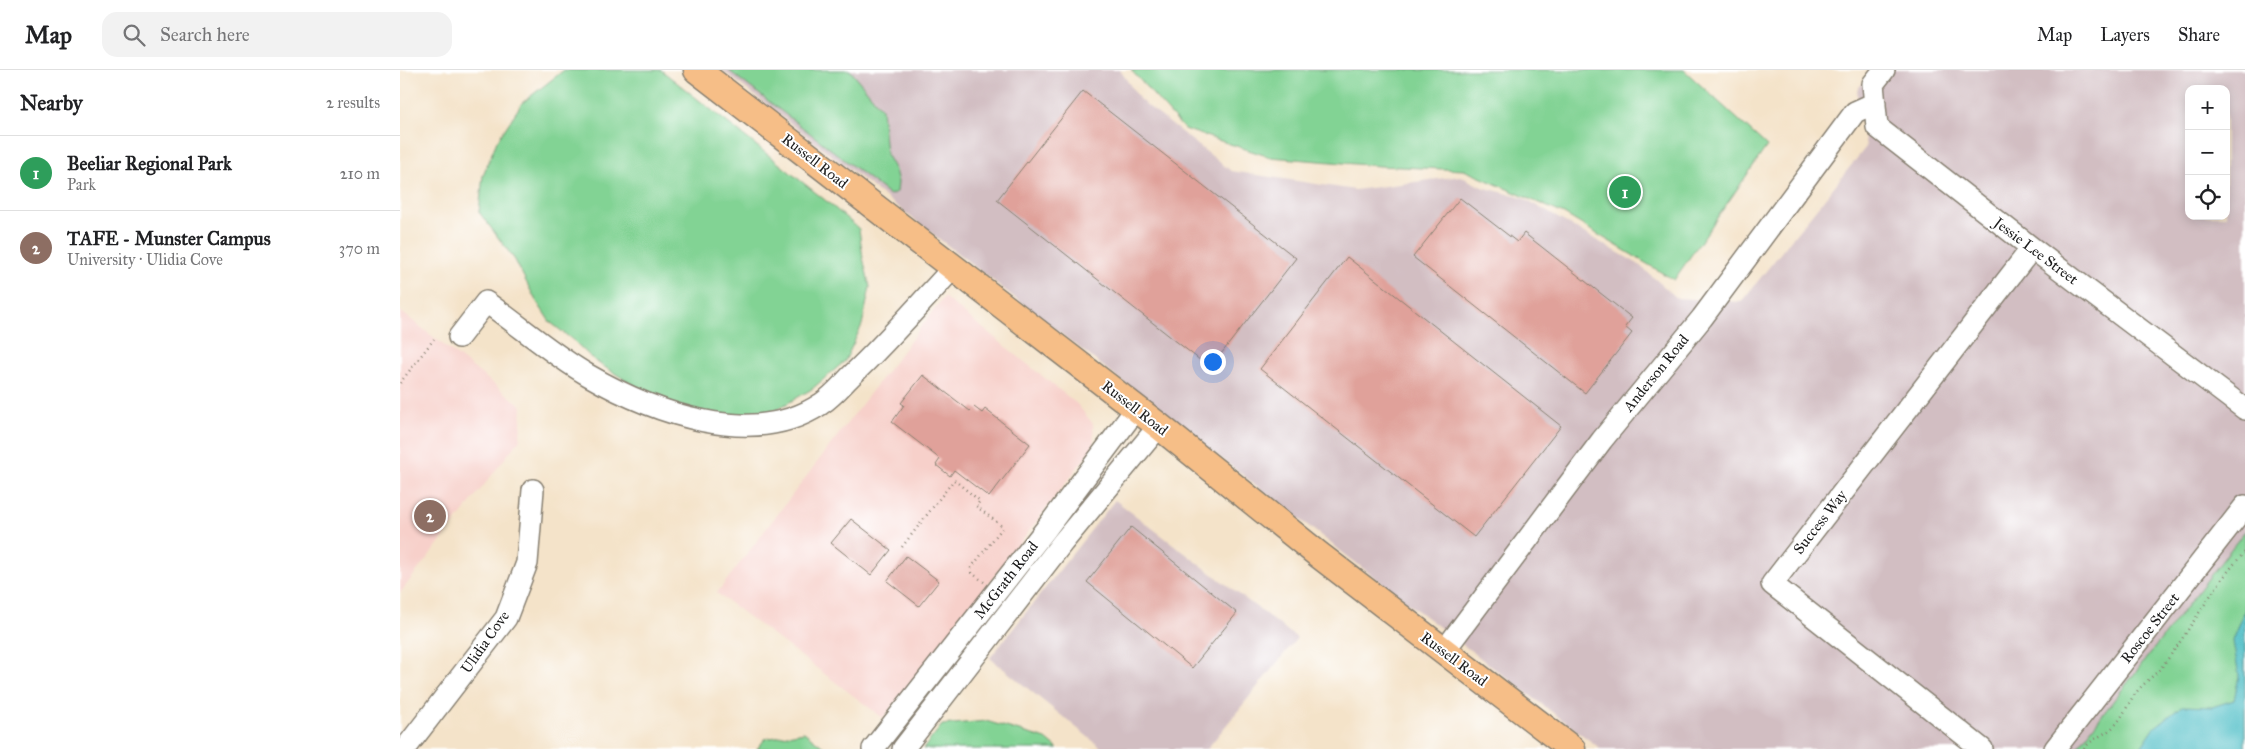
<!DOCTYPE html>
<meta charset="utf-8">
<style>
body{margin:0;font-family:"IM FELL Great Primer",serif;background:#f2f2f2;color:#202124}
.controls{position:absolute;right:15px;top:15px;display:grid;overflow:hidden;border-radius:10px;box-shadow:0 2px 12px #0003}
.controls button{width:45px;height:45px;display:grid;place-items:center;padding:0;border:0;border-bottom:1px solid #e0e0e0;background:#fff;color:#202124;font:25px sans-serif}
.you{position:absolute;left:812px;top:291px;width:18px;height:18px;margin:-12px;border:4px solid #fff;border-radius:50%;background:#1a73e8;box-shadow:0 0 0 8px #1a73e833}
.badge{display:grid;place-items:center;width:32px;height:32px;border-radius:50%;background:#0f766e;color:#fff;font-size:16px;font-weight:700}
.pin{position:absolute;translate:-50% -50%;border:2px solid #fff;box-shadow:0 1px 5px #0006}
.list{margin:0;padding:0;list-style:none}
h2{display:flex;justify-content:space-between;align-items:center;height:65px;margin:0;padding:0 20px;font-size:21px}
h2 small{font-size:16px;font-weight:400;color:#757577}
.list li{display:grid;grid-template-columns:32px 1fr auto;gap:15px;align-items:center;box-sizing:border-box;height:75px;padding:0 20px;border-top:1px solid #e0e0e0}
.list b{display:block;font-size:19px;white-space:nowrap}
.list p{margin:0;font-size:16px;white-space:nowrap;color:#757577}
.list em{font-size:16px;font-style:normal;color:#757577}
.icon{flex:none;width:28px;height:28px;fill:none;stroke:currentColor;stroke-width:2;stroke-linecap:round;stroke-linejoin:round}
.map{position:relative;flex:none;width:1845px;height:679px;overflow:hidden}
header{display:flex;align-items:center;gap:30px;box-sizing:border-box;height:70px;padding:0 25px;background:#fff;border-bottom:1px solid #e0e0e0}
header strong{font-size:24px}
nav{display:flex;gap:28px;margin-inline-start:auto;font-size:18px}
.search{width:350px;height:45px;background:#f2f2f2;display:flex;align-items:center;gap:12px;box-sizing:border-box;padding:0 18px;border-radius:15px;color:#757577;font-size:19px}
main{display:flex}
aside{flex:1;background:#fff}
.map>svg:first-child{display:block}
.built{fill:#f7d0ca}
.industrial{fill:#d2bec2;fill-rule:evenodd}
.green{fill:#82d394;stroke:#4f7858}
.water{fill:#52c0c8;stroke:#376e72}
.building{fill:#e0a19a}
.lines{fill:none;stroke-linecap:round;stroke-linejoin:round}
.minor-casing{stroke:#888072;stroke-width:24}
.major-casing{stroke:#888072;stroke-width:29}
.path{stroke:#888072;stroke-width:2.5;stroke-dasharray:1 4;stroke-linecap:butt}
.minor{stroke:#fff;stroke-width:21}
.major{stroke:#f6be87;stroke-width:26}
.labels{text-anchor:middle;stroke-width:4;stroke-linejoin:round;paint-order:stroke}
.street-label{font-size:15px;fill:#1c1c1c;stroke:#fff}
</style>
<header>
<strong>Map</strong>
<div class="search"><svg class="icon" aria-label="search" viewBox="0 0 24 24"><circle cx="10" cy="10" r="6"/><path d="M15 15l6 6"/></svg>Search here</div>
<nav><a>Map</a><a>Layers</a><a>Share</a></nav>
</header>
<main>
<aside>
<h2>Nearby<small>2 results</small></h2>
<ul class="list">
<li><span class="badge" style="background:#2e9e5b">1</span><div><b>Beeliar Regional Park</b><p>Park</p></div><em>210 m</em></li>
<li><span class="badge" style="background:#8d6e63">2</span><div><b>TAFE - Munster Campus</b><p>University · Ulidia Cove</p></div><em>370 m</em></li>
</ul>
</aside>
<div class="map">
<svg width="1845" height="679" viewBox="0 0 1845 679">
<rect width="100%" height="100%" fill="#fff"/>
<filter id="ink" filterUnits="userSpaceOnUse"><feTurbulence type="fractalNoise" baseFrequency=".02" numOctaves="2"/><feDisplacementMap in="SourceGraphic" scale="10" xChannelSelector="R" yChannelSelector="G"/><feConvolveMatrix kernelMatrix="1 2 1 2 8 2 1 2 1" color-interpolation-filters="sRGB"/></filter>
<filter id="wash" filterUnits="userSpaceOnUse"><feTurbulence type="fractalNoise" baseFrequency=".0096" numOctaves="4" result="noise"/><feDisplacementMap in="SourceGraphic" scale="20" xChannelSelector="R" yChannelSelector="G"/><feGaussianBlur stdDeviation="1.12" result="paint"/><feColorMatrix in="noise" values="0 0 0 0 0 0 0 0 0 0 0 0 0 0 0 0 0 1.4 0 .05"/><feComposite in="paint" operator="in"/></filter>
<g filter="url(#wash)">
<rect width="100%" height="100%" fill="#f4e3c9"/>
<path class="built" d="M544 227 677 334 693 354 694 376 536 583 483 648 317 523Z
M0 241 122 336 120 369 0 523Z"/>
<path class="industrial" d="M322 0H720L740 30 831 101 955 120 1060 106 1082 117 1123 128 1238 194 1277 228 1341 232 1466 77 1457 20 1473 0H1845V679H1201L1005 531ZM1789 19H1826V146H1789Z
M715 430 897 568 807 679H703L590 588Z"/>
<path class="green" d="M164 0H261L430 134 459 159 463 188 470 217 462 255 445 291 412 319 376 340 338 349 277 339 248 324 195 291 174 271 150 252 135 229 115 190 79 142 83 105 97 71 122 33Z
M328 0H450L482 39 486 84 495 100 498 112 497 122 490 125Z
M731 0H1284L1367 76 1274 210 1164 144 1064 100 980 96 870 87 784 59Z
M1845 461V679H1676Z
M586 651 646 669 658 679H523L542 655Z
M404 662 426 679H357L365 669Z"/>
<path class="water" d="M1845 539V679H1740L1754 658 1782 636 1812 637 1834 630 1839 606 1833 571Z"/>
<g id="blocks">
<path class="building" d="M683 21 896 188 810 298 597 130Z
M1060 128 1117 172 1124 163 1232 248 1225 257 1232 263 1185 323 1013 187Z
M947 187 1161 356 1074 467 860 299Z
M523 305 570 341 574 337 582 343 585 339 630 374 589 427 554 400 550 406 536 395 540 389 492 352 504 335 501 333Z
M451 449 491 480 471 505 431 473Z
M731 457 837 543 792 598 687 512Z
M506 486 539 511 519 536 487 511Z"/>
</g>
</g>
<g filter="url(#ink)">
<use href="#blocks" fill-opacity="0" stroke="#888072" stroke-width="1"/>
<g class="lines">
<defs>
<path id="minor" d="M1484 0 1473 14 1477 57 1632 178 1845 339
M59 267 86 232C119 255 153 285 188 305 252 342 353 380 421 334 432 327 442 315 451 306 487 272 519 235 553 198
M1044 581 1202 370 1302 248 1455 42 1475 33
M5 679 106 548 127 493 133 420
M473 679 646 459 736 339
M503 679 663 472 759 356
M1582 679 1372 514 1632 178
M1655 679 1845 436"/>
<path id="major" d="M297 0 759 356 919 485 1172 679"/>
</defs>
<use href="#minor" class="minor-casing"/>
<use href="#major" class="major-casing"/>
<path class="path" d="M0 313 34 269
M502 477 554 410 580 431 576 436 603 457 571 498 572 503 584 512
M1684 679C1691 669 1702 666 1711 659 1723 649 1726 636 1735 624 1743 613 1756 605 1764 594 1792 558 1813 515 1845 482"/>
<use href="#minor" class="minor"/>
<use href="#major" class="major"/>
</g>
</g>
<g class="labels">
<g class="street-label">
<text transform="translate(415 91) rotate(38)" y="5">Russell Road</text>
<text transform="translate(1636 181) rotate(37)" y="5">Jessie Lee Street</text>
<text transform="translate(1256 303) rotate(-51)" y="5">Anderson Road</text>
<text transform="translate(735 338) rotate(38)" y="5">Russell Road</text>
<text transform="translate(1420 452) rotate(-52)" y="5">Success Way</text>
<text transform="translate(606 510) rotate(-52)" y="5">McGrath Road</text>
<text transform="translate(1750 558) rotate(-52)" y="5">Roscoe Street</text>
<text transform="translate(85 572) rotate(-55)" y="5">Ulidia Cove</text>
<text transform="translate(1054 589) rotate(37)" y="5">Russell Road</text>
</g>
</g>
</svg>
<div class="controls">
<button>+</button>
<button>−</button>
<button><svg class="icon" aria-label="locate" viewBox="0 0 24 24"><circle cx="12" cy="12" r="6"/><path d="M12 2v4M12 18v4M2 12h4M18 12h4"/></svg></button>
</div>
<div class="you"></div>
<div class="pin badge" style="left:1225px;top:122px;background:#2e9e5b">1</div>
<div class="pin badge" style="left:30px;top:446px;background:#8d6e63">2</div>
</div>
</main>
